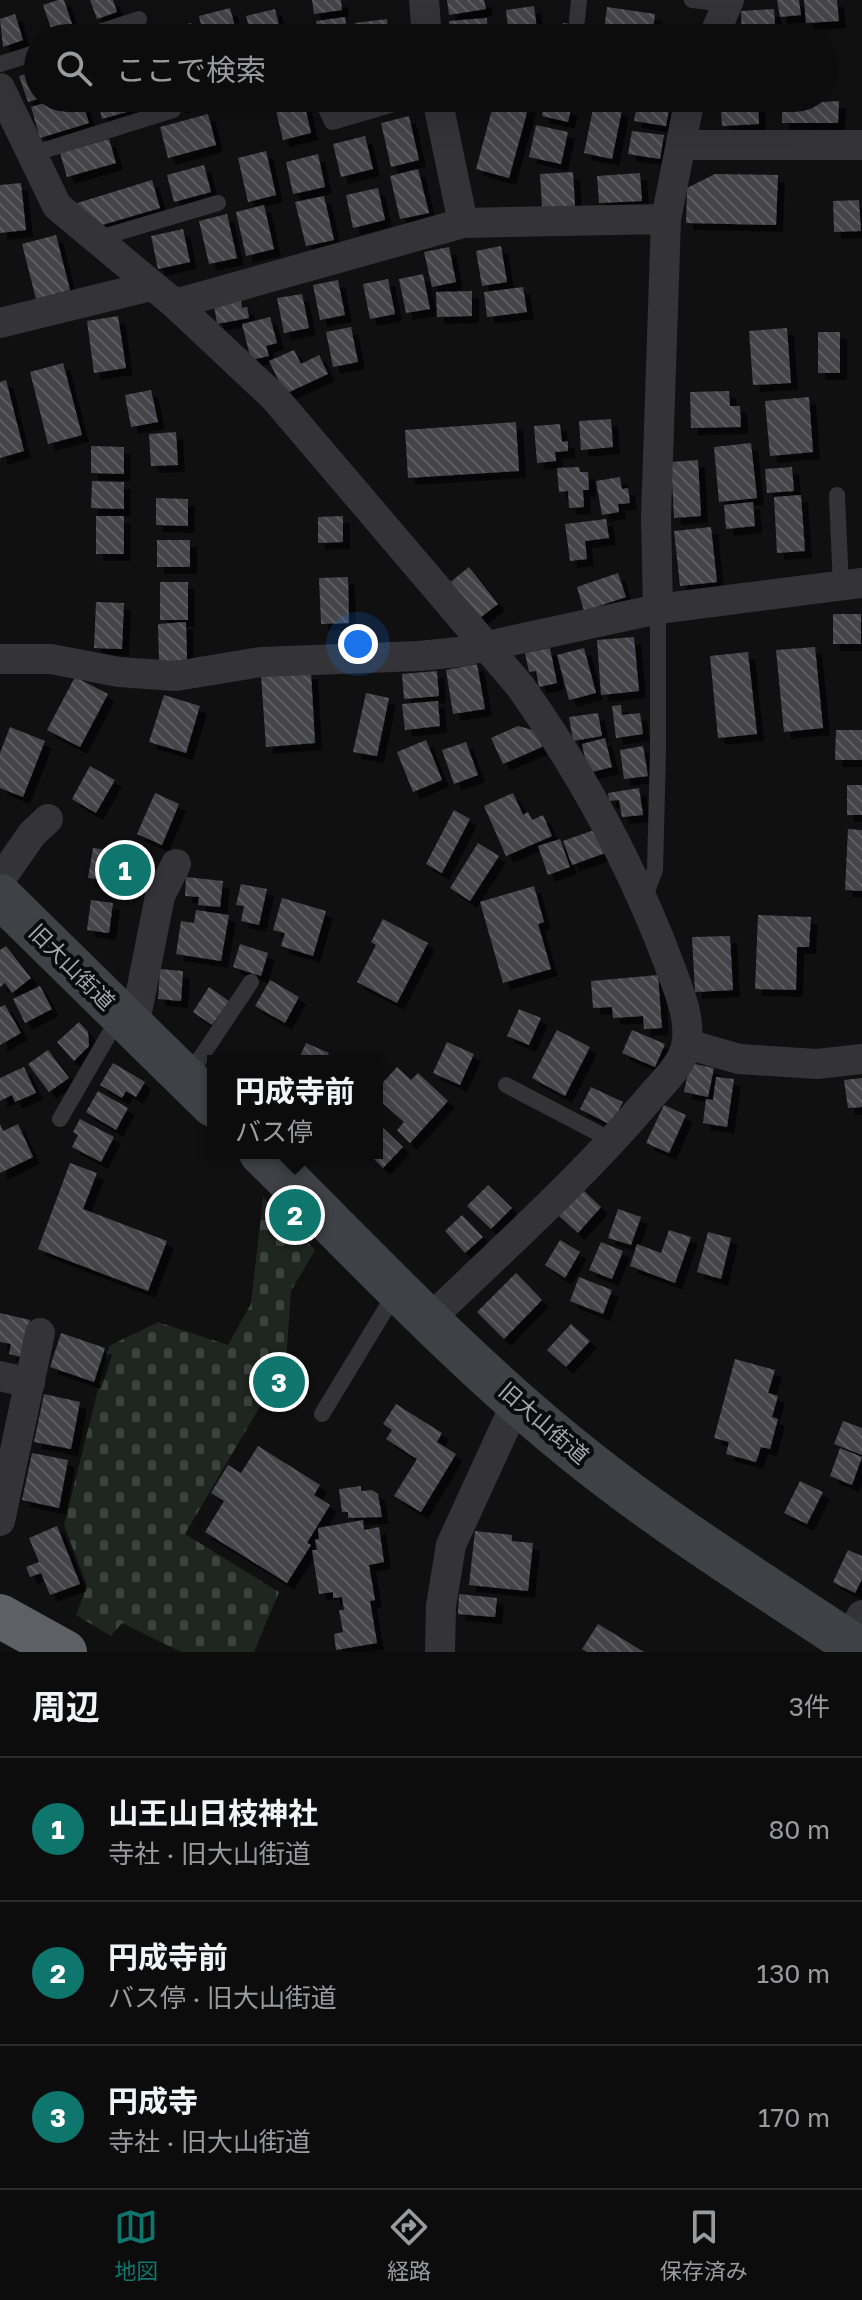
<!DOCTYPE html>
<html lang="ja">
<meta charset="utf-8">
<style>
body{margin:0;font-family:"Golos Text","Noto Sans JP",sans-serif;background:#1a1a1b;color:#f1f3f6}
.you{position:absolute;left:358px;top:644px;width:28px;height:28px;margin:-20px;border:6px solid #fff;border-radius:50%;background:#1a73e8;box-shadow:0 0 0 12px #1a73e833}
.badge{display:grid;place-items:center;width:52px;height:52px;border-radius:50%;background:#0f766e;color:#fff;font-size:26px;font-weight:700}
.pin{position:absolute;translate:-50% -50%;border:4px solid #fff;box-shadow:0 2px 8px #0006}
.popup{position:absolute;left:207px;top:1055px;width:176px;height:104px;box-sizing:border-box;display:grid;place-content:center;border-radius:0px;background:#0c0c0d;filter:drop-shadow(0 2px 6px #0005);font-size:26px;white-space:nowrap;color:#9a9b9d}
.popup b{font-size:30px;color:#f1f3f6}
.popup::after{content:'';position:absolute;left:50%;top:100%;margin-left:-16px;border:16px solid transparent;border-top-color:#0c0c0d}
.list{margin:0;padding:0;list-style:none}
h2{display:flex;justify-content:space-between;align-items:center;height:104px;margin:0;padding:0 32px;font-size:34px}
h2 small{font-size:26px;font-weight:400;color:#9a9b9d}
.list li{display:grid;grid-template-columns:52px 1fr auto;gap:24px;align-items:center;box-sizing:border-box;height:144px;padding:0 32px;border-top:2px solid #2c2c2e}
.list b{display:block;font-size:30px;white-space:nowrap}
.list p{margin:0;font-size:26px;white-space:nowrap;color:#9a9b9d}
.list em{font-size:26px;font-style:normal;color:#9a9b9d}
.icon{flex:none;width:44px;height:44px;fill:none;stroke:currentColor;stroke-width:2;stroke-linecap:round;stroke-linejoin:round}
.map{position:relative;flex:none;width:862px;height:1652px;overflow:hidden}
.search{position:absolute;background:#0c0c0d;box-shadow:0 8px 32px #0002;left:24px;right:24px;top:24px;height:88px;display:flex;align-items:center;gap:20px;box-sizing:border-box;padding:0 28px;border-radius:44px;color:#9a9b9d;font-size:30px}
.sheet{height:536px;background:#0c0c0d}
nav{display:flex;justify-content:space-around;align-items:center;box-sizing:border-box;height:112px;border-top:2px solid #2c2c2e;background:#0c0c0d;font-size:22px;color:#9a9b9d}
nav a{display:grid;justify-items:center;gap:4px}
nav .on{color:#0f766e}
.map>svg:first-child{display:block}
.cemetery{fill:url(#cemetery-stones)}
.building{fill:url(#building-back-hatch);filter:url(#shadow)}
.lines{fill:none;stroke-linecap:round;stroke-linejoin:round}
.lane{stroke:#343438;stroke-width:16}
.street{stroke:#343438;stroke-width:30}
.secondary{stroke:#404146;stroke-width:44}
.highway{stroke:#5e6066;stroke-width:44}
.labels{text-anchor:middle;stroke-width:8;stroke-linejoin:round;paint-order:stroke}
.street-label{font-size:22px;fill:#a3a7b1;stroke:#0b0b0c}
</style>
<div class="map">
<svg width="862" height="1652" viewBox="0 0 862 1652">
<defs>
<pattern id="cemetery-stones" width="16" height="16" patternUnits="userSpaceOnUse" patternTransform="scale(2)"><rect width="16" height="16" fill="#1f2520"/><path d="M2 7V4a2 2 0 0 1 4 0v3zM10 15v-3a2 2 0 0 1 4 0v3z" fill="#3c423e"/></pattern>
<pattern id="building-back-hatch" width="6" height="6" patternUnits="userSpaceOnUse" patternTransform="scale(2)"><rect width="6" height="6" fill="#444549"/><path d="M-1 5l2 2M0 0l6 6M5-1l2 2" fill="none" stroke="#5c5d61"/></pattern>
<filter id="shadow"><feDropShadow dx="7" dy="7" stdDeviation="0" flood-color="#0009"/></filter>
</defs>
<rect width="100%" height="100%" fill="#101011"/>
<path class="cemetery" d="M263 1197 315 1250 291 1291 286 1362 185 1534 279 1592 254 1652H181L122 1623 111 1636 76 1615 87 1586 64 1525 109 1346 158 1322 228 1345 251 1304Z"/>
<path class="building" d="M58 0H64L72 24 52 31 43 5Z
M90 0H113L117 12 97 19Z
M312 0H341L342 10 314 14Z
M447 0H484L486 9 449 15Z
M777 0H799L801 15 780 17Z
M804 0H837L839 21 806 23Z
M534 6 538 38H509L506 10Z
M607 7 655 14 652 38H603Z
M230 8 238 38H204L199 16Z
M275 9 282 38H252L246 16Z
M774 9 776 38H742L741 11Z
M15 14 23 40 3 47 0 19Z
M345 17 348 38H319L316 21Z
M487 18 488 38H450L449 21Z
M387 19 389 38H357L355 23Z
M191 23 195 38H161L160 31Z
M563 23 591 26 589 38H561Z
M38 70V99L28 102 19 76Z
M61 98H81L89 123 40 138 31 107Z
M97 98H149L151 105 102 119Z
M176 98H210V99L178 107Z
M273 98H303L311 133 283 140Z
M495 98H531L509 178 476 169Z
M545 98H567L565 107 571 109 568 122 542 116Z
M638 98H671L666 126 634 121Z
M720 98H758L759 124 722 126Z
M782 98H822V102L839 101 838 123H782Z
M594 104 622 110 612 159 584 153Z
M208 114 216 145 168 158 160 127Z
M409 116 419 160 391 167 381 123Z
M536 125 568 132 561 164 529 157Z
M632 131 664 135 660 159 628 154Z
M365 136 373 169 341 177 333 144Z
M109 139 116 163 67 177 60 153Z
M266 151 276 195 248 202 238 158Z
M318 154 325 187 293 194 286 162Z
M204 165 211 192 174 202 167 175Z
M418 169 429 213 400 219 390 176Z
M573 172 575 206 542 207 540 174Z
M640 173 642 201 599 203 597 176Z
M715 174 778 175 776 225 686 223 687 188Z
M152 180 160 208 102 225 74 204Z
M21 183 26 230 0 233V185Z
M378 188 385 220 353 228 346 195Z
M324 196 334 240 306 246 295 202Z
M859 200 861 231 834 232 833 201Z
M264 205 274 249 246 256 236 212Z
M227 214 237 258 209 264 199 221Z
M183 229 190 262 158 269 151 236Z
M56 235 70 290 36 299 22 244Z
M501 246 507 282 482 286 476 251Z
M449 247 456 282 432 287 424 252Z
M423 274 430 309 406 313 399 279Z
M388 279 395 314 370 319 363 284Z
M338 280 345 315 320 320 313 285Z
M523 287 527 312 487 317 484 292Z
M472 291V316L437 317 436 292Z
M302 294 309 328 284 333 277 298Z
M241 300 242 308 247 307 249 318 217 324 214 305Z
M118 316 126 368 94 373 87 321Z
M270 317 277 343 266 346 269 356 251 360 242 324Z
M351 327 358 362 333 367 326 332Z
M787 328 791 383 753 385 749 331Z
M818 332H840V373H818Z
M294 350 301 364 319 355 328 374 285 394 269 361Z
M63 363 82 435 48 444 30 372Z
M6 380 24 451 0 458V382Z
M151 390 158 422 131 427 125 395Z
M729 391 730 406H740L741 427 691 428 690 392Z
M809 397 813 452 770 456 765 401Z
M611 419 613 447 581 450 579 421Z
M516 422 519 471 408 478 405 430Z
M560 424 562 442 568 441V451L555 452 556 461 537 463 534 426Z
M176 432 178 465 151 466 149 434Z
M751 443 757 498 719 502 714 447Z
M91 446 124 447V474L91 473Z
M698 460 701 516 674 518 671 462Z
M579 467 580 472H588L589 490H583L584 507 569 508 568 491 559 492 557 468Z
M792 467 794 491 767 493 765 469Z
M620 477 622 489 628 488 630 503 618 504 619 512 602 515 596 481Z
M92 481 124 482V509L91 508Z
M801 495 805 551 777 553 774 497Z
M156 498 188 499V526L156 525Z
M753 502 755 526 726 529 724 505Z
M96 516H124V554H96Z
M343 516V542L318 543V517Z
M606 519 609 538 585 541 587 559 570 561 565 524Z
M711 527 717 582 680 586 674 531Z
M157 540H190V567H157Z
M469 567 498 604 476 621 448 584Z
M618 573 626 597 584 611 577 587Z
M348 577 349 623 321 624 319 578Z
M160 582H188V620H160Z
M96 602 124 603 122 649 94 648Z
M833 614H861V644H833Z
M186 622 187 660 159 662 158 624Z
M634 637 639 691 601 695 597 640Z
M815 647 823 728 784 732 776 650Z
M550 648 557 683 539 687 536 671 529 672 525 653Z
M584 648 596 693 569 700 557 655Z
M748 652 757 734 718 738 710 656Z
M477 664 485 709 453 714 446 670Z
M437 671 439 696 404 699 402 674Z
M311 672 315 743 266 747 261 675Z
M75 677 108 694 80 747 47 730Z
M366 693 389 698 377 756 353 752Z
M164 695 200 706 186 753 149 742Z
M438 701 440 726 405 730 402 704Z
M621 705 622 715 640 713 643 734 616 738 612 706Z
M598 713 602 736 573 741 569 717Z
M518 726 536 731 542 747 503 764 491 738Z
M10 727 45 741 23 797 0 788V753Z
M836 730H862V760H835Z
M605 738 612 767 588 773 582 744Z
M426 740 442 780 413 792 397 752Z
M466 742 478 775 454 784 442 750Z
M643 746 648 776 624 779 620 750Z
M90 766 115 780 96 813 72 799Z
M847 785H862V815H847Z
M639 788 643 815 622 817 619 800 609 801 608 793Z
M155 793 179 804 162 845 137 834Z
M513 793 523 815 528 812 532 820 543 815 552 836 506 856 484 806Z
M454 810 470 819 442 873 426 864Z
M597 829 605 853 572 865 563 841Z
M848 829 862 830V891L845 890Z
M560 839 570 867 548 875 538 846Z
M478 843 499 856 470 901 450 888Z
M93 848 108 850 104 880 88 878Z
M132 857 136 887 113 889 110 859Z
M186 877 223 881 220 907 198 905 199 897 185 896Z
M241 884 267 889 259 925 241 921 244 906 236 905Z
M534 886 544 922 538 924 551 969 503 983 480 902Z
M282 898 326 911 313 956 281 946 285 933 273 930Z
M91 900 113 903 109 933 87 930Z
M196 910 229 915 221 961 176 954 181 921 194 923Z
M758 915 811 917 809 947H797L796 990 755 989Z
M383 919 428 943 397 1003 357 982 376 945 371 942Z
M730 936 733 990 695 992 692 937Z
M240 944 268 953 261 976 233 967Z
M6 946 31 978 12 993 5 983 0 987V950Z
M160 969 183 971 181 1001 158 999Z
M658 975 662 1028 644 1029 643 1016 613 1018 612 1007 593 1008 591 981Z
M270 980 299 997 285 1023 255 1006Z
M40 986 52 1009 25 1023 13 999Z
M209 987 229 1001 212 1025 193 1012Z
M5 1005 21 1033 0 1045V1007Z
M519 1009 541 1018 529 1045 507 1036Z
M79 1022 88 1032 89 1046 74 1061 57 1042Z
M557 1030 590 1047 565 1096 532 1078Z
M632 1030 665 1044 655 1067 622 1053Z
M447 1042 474 1054 460 1085 433 1073Z
M306 1043 329 1053 325 1061H298Z
M48 1050 69 1078 49 1092 28 1064Z
M113 1063 145 1082 136 1097 126 1091 122 1098 100 1085Z
M690 1063 714 1068 708 1097 684 1092Z
M24 1067 36 1093 15 1102 12 1095 0 1101V1078Z
M397 1067 411 1080 418 1073 448 1101 410 1143 397 1130 404 1122 377 1098V1089Z
M716 1077 734 1079 727 1127 703 1123 706 1099 713 1100Z
M862 1078V1107L848 1108 844 1080Z
M591 1087 623 1102 611 1125 580 1109Z
M98 1091 128 1108 116 1130 86 1112Z
M664 1105 686 1115 669 1153 646 1143Z
M80 1119 114 1137 101 1162 72 1147 78 1135 73 1132Z
M377 1122 403 1147 383 1168 368 1153H377Z
M0 1124 3 1131 18 1124 33 1157 0 1173Z
M70 1163 97 1173 83 1209 167 1241 148 1291 38 1249Z
M488 1185 512 1208 491 1229 467 1206Z
M583 1190 601 1207 578 1233 559 1216Z
M618 1209 641 1217 631 1245 608 1238Z
M462 1215 483 1237 465 1253 445 1231Z
M669 1230 691 1237 675 1283 630 1266 637 1244 661 1253Z
M708 1232 731 1238 721 1279 697 1272Z
M560 1240 580 1252 565 1278 545 1265Z
M601 1242 623 1251 612 1279 589 1270Z
M516 1273 542 1300 504 1339 477 1312Z
M579 1277 612 1290 603 1314 570 1301Z
M0 1313 30 1320 21 1357 9 1354 11 1344 0 1342Z
M571 1324 590 1341 566 1367 547 1350Z
M61 1333 105 1348 94 1382 50 1367Z
M735 1359 775 1370 768 1393 778 1396 772 1417 778 1419 770 1449 761 1447 756 1462 726 1454 729 1442 714 1438Z
M44 1394 80 1402 71 1449 34 1442Z
M396 1404 442 1433 437 1442 456 1454 421 1512 394 1496 417 1459 386 1439 392 1430 383 1424Z
M843 1421 862 1428V1455L834 1444Z
M258 1446 320 1485 314 1495 330 1505 307 1543 311 1545 287 1583 205 1532 224 1501 211 1493 228 1465 241 1473Z
M840 1448 862 1457 852 1485 830 1476Z
M32 1453 68 1460 59 1508 22 1500Z
M800 1481 823 1492 807 1524 784 1513Z
M361 1486V1491L372 1490 378 1494 382 1517 348 1518V1512H342L339 1489Z
M363 1520 364 1530 379 1527 384 1562 369 1565 375 1600 370 1601 377 1643 336 1650 334 1634 343 1632 339 1610H344L342 1597 333 1598V1592L319 1594 312 1550H317L315 1540 319 1539 318 1528Z
M57 1526 80 1584 50 1595 41 1573 30 1577 26 1567 39 1562 29 1538Z
M475 1531 512 1535V1541L533 1543 528 1591 469 1585Z
M848 1550 862 1556V1579L855 1593 833 1582Z
M459 1594 497 1598 495 1617 458 1614Z
M598 1624 644 1652H587L582 1649Z"/>
<g class="lines">
<path class="lane" d="M692 0 727 4
M577 20 579 0
M299 32 300 38
M80 38 139 19
M0 64 38 52
M321 98 332 122 414 98
M32 154 173 110
M96 239 218 203
M837 495 841 587
M644 899 655 870 658 750V609
M187 1078 251 982
M506 1085 613 1141
M60 1119 119 1017
M322 1414 396 1292"/>
<path class="street" d="M424 0 427 38
M713 38 729 0
M0 88 57 206 175 304 274 397 520 686C581 772 632 865 669 964 678 989 692 1019 686 1046 681 1067 661 1084 648 1100 581 1179 503 1248 429 1320
M437 98 463 223
M681 145H862
M175 304 463 223 666 219
M0 323 151 286
M658 609 656 517 666 219 690 98
M0 659H51L119 672 176 676 261 662 419 656 459 652 658 609 862 583
M0 880 32 834 48 819
M134 1027 160 896 176 864
M687 1044 739 1059 817 1064 862 1059
M0 1376 30 1383
M0 1521 40 1333
M848 1641 862 1615
M440 1652 441 1606 451 1545 517 1401"/>
<path class="secondary" d="M0 896 213 1105
M261 1153C367 1258 470 1369 587 1461 674 1530 770 1589 862 1651"/>
<path class="highway" d="M0 1616 65 1652"/>
</g>
<g class="labels">
<g class="street-label">
<text transform="translate(72 967) rotate(45)" y="8">旧大山街道</text>
<text transform="translate(544 1423) rotate(41)" y="8">旧大山街道</text>
</g>
</g>
</svg>
<div class="you"></div>
<div class="pin badge" style="left:125px;top:870px">1</div>
<div class="pin badge" style="left:295px;top:1215px">2</div>
<div class="popup"><b>円成寺前</b>バス停</div>
<div class="pin badge" style="left:279px;top:1382px">3</div>
<div class="search"><svg class="icon" aria-label="search" viewBox="0 0 24 24"><circle cx="10" cy="10" r="6"/><path d="M15 15l6 6"/></svg>ここで検索</div>
</div>
<section class="sheet">
<h2>周辺<small>3件</small></h2>
<ul class="list">
<li><span class="badge">1</span><div><b>山王山日枝神社</b><p>寺社 · 旧大山街道</p></div><em>80 m</em></li>
<li><span class="badge">2</span><div><b>円成寺前</b><p>バス停 · 旧大山街道</p></div><em>130 m</em></li>
<li><span class="badge">3</span><div><b>円成寺</b><p>寺社 · 旧大山街道</p></div><em>170 m</em></li>
</ul>
</section>
<nav>
<a class="on"><svg class="icon" aria-label="map" viewBox="0 0 24 24"><path d="M3 6l6-2 6 2 6-2v14l-6 2-6-2-6 2zM9 4v14M15 6v14"/></svg>地図</a>
<a><svg class="icon" aria-label="directions" viewBox="0 0 24 24"><path d="M12 3l9 9-9 9-9-9zM9 14v-3h6M13 9l2 2-2 2"/></svg>経路</a>
<a><svg class="icon" aria-label="saved" viewBox="0 0 24 24"><path d="M7 4h10v16l-5-4-5 4z"/></svg>保存済み</a>
</nav>
